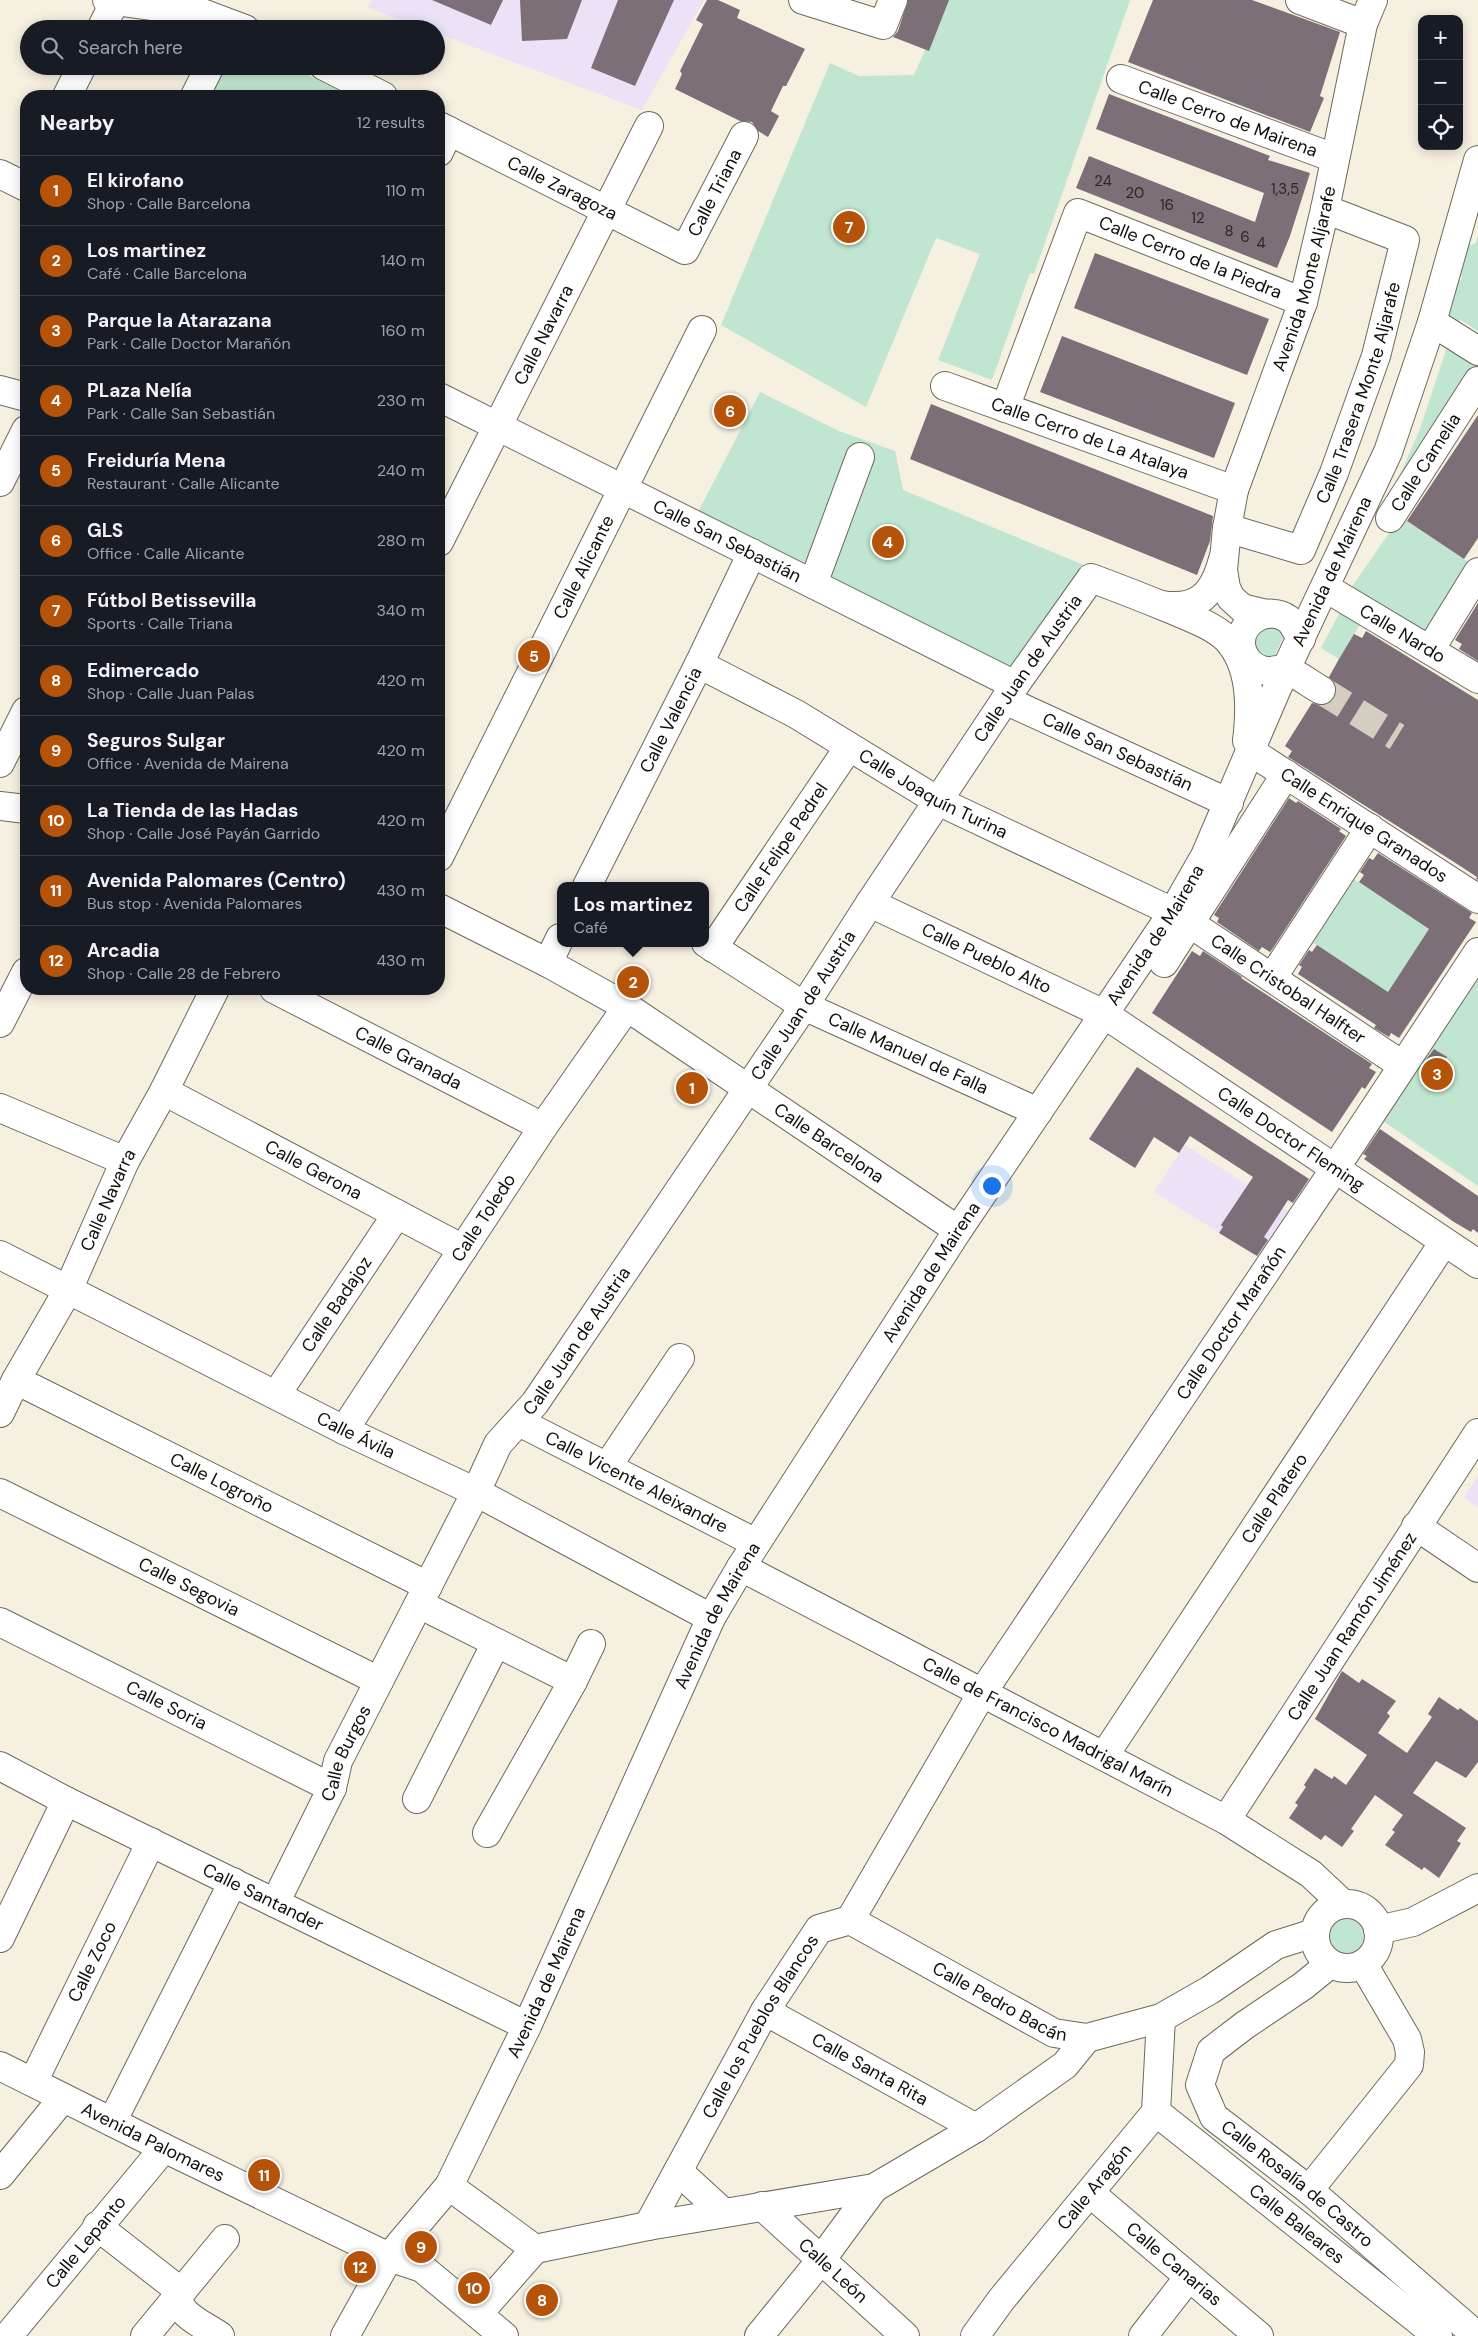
<!DOCTYPE html>
<meta charset="utf-8">
<style>
body{margin:0;font-family:"DM Sans",sans-serif;background:#242831;color:#f1f3f6}
.controls{position:absolute;right:15px;top:15px;display:grid;overflow:hidden;border-radius:10px;box-shadow:0 2px 12px #0003}
.controls button{width:45px;height:45px;display:grid;place-items:center;padding:0;border:0;border-bottom:1px solid #363941;background:#171b24;color:#f1f3f6;font:25px sans-serif}
.you{position:absolute;left:991px;top:1185px;width:18px;height:18px;margin:-12px;border:4px solid #fff;border-radius:50%;background:#1a73e8;box-shadow:0 0 0 8px #1a73e833}
.badge{display:grid;place-items:center;width:32px;height:32px;border-radius:50%;background:#b45309;color:#fff;font-size:16px;font-weight:700}
.pin{position:absolute;translate:-50% -50%;border:2px solid #fff;box-shadow:0 1px 5px #0006}
.popup{position:absolute;left:557px;top:882px;width:152px;height:65px;box-sizing:border-box;display:grid;place-content:center;border-radius:10px;background:#171b24;filter:drop-shadow(0 1px 4px #0005);font-size:16px;white-space:nowrap;color:#9ea1a6}
.popup b{font-size:19px;color:#f1f3f6}
.popup::after{content:'';position:absolute;left:50%;top:100%;margin-left:-10px;border:10px solid transparent;border-top-color:#171b24}
.list{margin:0;padding:0;list-style:none}
h2{display:flex;justify-content:space-between;align-items:center;height:65px;margin:0;padding:0 20px;font-size:21px}
h2 small{font-size:16px;font-weight:400;color:#9ea1a6}
.list li{display:grid;grid-template-columns:32px 1fr auto;gap:15px;align-items:center;box-sizing:border-box;height:70px;padding:0 20px;border-top:1px solid #363941}
.list b{display:block;font-size:19px;white-space:nowrap}
.list p{margin:0;font-size:16px;white-space:nowrap;color:#9ea1a6}
.list em{font-size:16px;font-style:normal;color:#9ea1a6}
.icon{flex:none;width:28px;height:28px;fill:none;stroke:currentColor;stroke-width:2;stroke-linecap:round;stroke-linejoin:round}
.map{position:relative;flex:none;width:1478px;height:2336px;overflow:hidden}
.search{position:absolute;background:#171b24;box-shadow:0 2px 12px #0003;left:20px;top:20px;width:425px;height:55px;display:flex;align-items:center;gap:12px;box-sizing:border-box;padding:0 18px;border-radius:28px;color:#9ea1a6;font-size:19px}
.panel{position:absolute;background:#171b24;box-shadow:0 2px 12px #0003;left:20px;top:90px;width:425px;height:905px;border-radius:20px}
.map>svg:first-child{display:block}
.education{fill:#ebe2f7}
.green{fill:#c0e5d0}
.building{fill:#7c6f77}
.lines{fill:none;stroke-linecap:round;stroke-linejoin:round}
.minor-tunnel{stroke:#d4cec1;stroke-width:28;stroke-dasharray:28 14;stroke-linecap:butt}
.minor-casing{stroke:#6e695c;stroke-width:30}
.minor{stroke:#fff;stroke-width:28}
.labels{text-anchor:middle;stroke-width:4;stroke-linejoin:round;paint-order:stroke}
.number-label{font-size:15px;fill:#2b2625}
.street-label{font-size:18px;fill:#100e0a;stroke:#f6f0e1}
</style>
<div class="map">
<svg width="1478" height="2336" viewBox="0 0 1478 2336">
<rect width="100%" height="100%" fill="#f6f0e1"/>
<path class="education" d="M371 0H704L642 110 436 33V29H424L368 8Z
M1185 1145 1291 1213 1261 1259 1154 1192Z
M1478 1475V1507L1464 1497Z"/>
<path class="green" d="M947 0H1130L1034 274 1030 273 992 380 938 360 980 254 936 238 866 407 721 325 830 63 859 76 914 75Z
M213 66H289L341 91 338 96H198Z
M1478 235V331L1461 320 1454 326 1443 309 1455 287 1462 278 1457 267 1467 253 1465 249 1467 246 1476 243Z
M1447 347 1475 365V368L1395 486 1420 429Z
M760 392 839 431 895 451 903 490 1091 568 1014 675 696 516Z
M1400 517 1470 563 1428 634 1349 591Z
M1340 612 1361 623 1339 659 1321 648Z
M1264 626 1280 628 1284 636 1274 657 1266 659 1254 648 1255 635Z
M1354 879 1430 929 1388 992 1312 942Z
M1478 946V1186L1371 1113Z
M1325 1937a22 22 0 1 1 44 0a22 22 0 1 1-44 0Z"/>
<path class="building" d="M432 0H503L491 25Z
M520 0H582L567 39 522 41Z
M618 0H674L635 86 591 68Z
M707 0H718L740 10 737 18 805 49 786 86H783L771 111 779 116 768 137 758 131 752 122 740 121 675 89 682 74 680 71 703 24 696 20Z
M908 0H949L929 51 893 37 898 31Z
M1153 0H1252L1340 32 1320 96 1324 98 1310 132 1128 62Z
M1109 94 1270 156 1268 160 1310 173 1290 236 1277 268 1076 188 1089 156 1255 222 1264 193 1096 129Z
M1095 253 1269 319 1247 375 1074 308Z
M1062 336 1235 403 1214 458 1040 392Z
M931 404 1213 516 1210 541 1197 575 910 459Z
M1478 415V538L1464 559 1407 521Z
M1478 603V661L1459 649 1462 644 1455 640Z
M1366 631 1478 700V880L1476 879 1477 877 1454 862 1288 757 1292 751 1285 746 1312 703 1322 706 1329 703 1335 697 1337 690 1335 683 1329 677 1339 659 1354 634 1362 638Z
M1289 798 1296 803 1298 801 1341 829 1339 831 1346 836 1273 948 1270 952 1262 947 1259 951 1217 922 1219 918 1214 915Z
M1378 853 1472 913 1469 918 1476 922 1399 1038 1391 1033 1389 1037 1374 1028 1376 1025 1298 974 1302 967 1299 965 1309 950 1312 952 1317 945 1388 992 1429 929 1359 882 1364 875 1360 872 1369 858 1373 860Z
M1192 951 1200 956 1203 951 1242 977 1241 978 1372 1064 1369 1068 1376 1072 1365 1089 1362 1087 1332 1132 1152 1013Z
M1434 1049 1447 1057 1438 1070 1425 1061Z
M1137 1067 1309 1179 1293 1203 1288 1200 1264 1237 1268 1240 1257 1256 1219 1233 1223 1227 1221 1225 1253 1177 1190 1136 1179 1153 1154 1137 1135 1168 1089 1139Z
M1380 1129 1478 1196V1233L1473 1229 1471 1232 1454 1222 1364 1159 1367 1156 1363 1154Z
M1342 1671 1359 1683 1362 1679 1396 1701 1387 1713 1390 1716 1378 1733 1407 1753 1432 1717 1428 1714 1439 1697 1458 1710 1460 1708 1478 1721V1762L1466 1778 1436 1761 1413 1793 1466 1828 1457 1841 1461 1843 1439 1878 1424 1867 1422 1870 1385 1845 1395 1832 1392 1830 1403 1815 1375 1795 1351 1829 1354 1831 1342 1847 1325 1835 1321 1840 1289 1818 1298 1805 1295 1803 1306 1787 1304 1785 1315 1768 1332 1779 1334 1776 1346 1785 1367 1755 1315 1719Z"/>
<g class="lines">
<path class="minor-tunnel" d="M1321 690 1397 737"/>
<defs>
<g id="minor">
<path d="M107 0 202 13 245 29"/>
<path d="M803 0 883 25 893 0"/>
<path d="M1300 0 1363 24"/>
<path d="M101 29 115 1"/>
<path d="M324 66 383 96"/>
<path id="s1" d="M1121 79 1334 158"/>
<path d="M67 96 82 66"/>
<path d="M195 96 210 66"/>
<path id="s2" d="M439 126 685 250 744 136"/>
<path d="M439 152 449 131"/>
<path d="M0 174 26 187"/>
<path d="M1432 322 1478 351"/>
<path id="s3" d="M945 386 1234 490"/>
<path d="M0 390 26 397"/>
<path id="s4" d="M439 397 1015 685"/>
<path id="s5" d="M1005 408 1078 213 1303 302"/>
<path d="M0 482 26 430"/>
<path id="s6" d="M1390 518 1478 381"/>
<path id="s7" d="M1227 528 1301 550 1334 473 1376 356 1405 240 1325 209"/>
<path id="s8" d="M439 542 649 126"/>
<path d="M813 584 860 457"/>
<path id="s9" d="M1326 588 1478 679"/>
<path d="M1162 605C1199 611 1214 593 1223 559"/>
<path id="s10" d="M1267 614 1242 608 1231 598 1226 588 1223 570 1227 528 1234 490 1303 302 1325 209 1363 24 1373 0"/>
<path d="M1301 639C1297 632 1294 624 1288 619 1269 605 1240 620 1241 644 1242 658 1254 671 1269 671 1275 671 1282 668 1287 670 1299 675 1310 684 1321 690"/>
<path d="M1430 650 1478 572"/>
<path id="s11" d="M699 664 796 714 938 801 1173 912 1402 1065"/>
<path id="s12" d="M1005 700 1229 803"/>
<path id="s13" d="M1250 751 1478 899"/>
<path d="M0 763 26 711"/>
<path d="M0 806 26 809"/>
<path id="s14" d="M439 857 702 330"/>
<path id="s15" d="M587 886 699 664 752 553"/>
<path id="s16" d="M870 903 1104 1014 1478 1264"/>
<path id="s17" d="M439 908 548 963 627 1007 958 1230"/>
<path id="s18" d="M706 943 804 1006 1038 1112"/>
<path id="s19" d="M713 948 849 747"/>
<path d="M548 963 560 938"/>
<path d="M1164 963 1286 774"/>
<path d="M1272 978 1370 828"/>
<path id="s20" d="M274 989 543 1127"/>
<path d="M0 1023 26 972"/>
<path id="s21" d="M164 1091 463 1249"/>
<path d="M0 1108 125 1161"/>
<path id="s22" d="M0 1255 344 1430 476 1492 711 1618"/>
<path id="s23" d="M16 1380 428 1586"/>
<path id="s24" d="M276 1395 397 1214"/>
<path id="s25" d="M0 1413 16 1380 68 1290 125 1161 164 1091 215 989"/>
<path id="s26" d="M519 1422 756 1543"/>
<path id="s27" d="M344 1430 543 1127 627 1007"/>
<path d="M607 1467 680 1358"/>
<path id="s28" d="M0 1493 379 1681"/>
<path d="M1416 1526 1478 1568"/>
<path id="s29" d="M741 1567 1226 1820 1311 1874 1343 1904"/>
<path d="M419 1604 573 1681"/>
<path id="s30" d="M0 1622 332 1788"/>
<path id="s31" d="M1104 1756 1444 1242"/>
<path id="s32" d="M0 1766 66 1801 527 2026"/>
<path d="M417 1799 496 1643"/>
<path id="s33" d="M1226 1820 1478 1433"/>
<path d="M487 1833 573 1681 591 1644"/>
<path id="s34" d="M275 1903 332 1788 338 1761 476 1492 498 1444 535 1403 804 1006 870 903 1015 685 1091 578C1118 588 1146 599 1173 610 1191 618 1212 625 1227 639 1252 666 1251 708 1247 741"/>
<circle cx="1347" cy="1936" r="32"/>
<path id="s35" d="M850 1920 1054 2033 1087 2038 1161 2018 1210 1990 1276 1945 1314 1933"/>
<path d="M1378 1930 1413 1922 1478 1888"/>
<path d="M0 1938 66 1801"/>
<path id="s36" d="M1330 1964 1303 1986 1245 2025 1211 2051 1200 2085 1214 2117 1309 2190 1477 2336"/>
<path id="s37" d="M765 2011 976 2128"/>
<path id="s38" d="M0 2066 164 2148 389 2257 422 2268 504 2336"/>
<path id="s39" d="M33 2082 151 1842"/>
<path id="s40" d="M1156 2112 1438 2336"/>
<path d="M112 2122 233 1882"/>
<path d="M678 2171 724 2213"/>
<path d="M0 2175 63 2098"/>
<path d="M449 2186 535 2249 648 2226 874 2188 976 2128 1065 2065 1087 2038"/>
<path d="M1309 2190 1409 2065 1410 2052 1407 2039 1363 1964"/>
<path id="s41" d="M1090 2193 1259 2336"/>
<path id="s42" d="M762 2206 905 2336"/>
<path d="M97 2226 175 2287C177 2316 198 2321 220 2336"/>
<path id="s43" d="M648 2226 765 2011 819 1929 850 1920 982 1693 1336 1167 1478 952"/>
<path d="M478 2314 535 2249"/>
<path id="s44" d="M8 2336 164 2148"/>
<path d="M145 2336 225 2239"/>
<path id="s45" d="M345 2336 389 2257 449 2186 527 2026 711 1618 741 1567 958 1230 1173 912 1205 856 1278 686 1388 452 1432 322 1478 160"/>
<path d="M759 2336 821 2260 874 2188"/>
<path id="s46" d="M975 2336 1001 2300 1156 2112 1161 2018"/>
<path d="M1143 2336 1189 2277"/>
</g>
</defs>
<use href="#minor" class="minor-casing"/>
<use href="#minor" class="minor"/>
</g>
<g class="labels">
<g class="number-label">
<text x="1103" y="186">24</text>
<text x="1285" y="194">1,3,5</text>
<text x="1135" y="198">20</text>
<text x="1167" y="210">16</text>
<text x="1198" y="223">12</text>
<text x="1229" y="236">8</text>
<text x="1245" y="242">6</text>
<text x="1261" y="248">4</text>
</g>
<g class="street-label">
<text dy="6" stroke="none"><textPath href="#s1" startOffset="114">Calle Cerro de Mairena</textPath></text>
<text dy="6" stroke="none"><textPath href="#s2" startOffset="138">Calle Zaragoza</textPath></text>
<text dy="6" stroke="none"><textPath href="#s2" startOffset="340">Calle Triana</textPath></text>
<text dy="6" stroke="none"><textPath href="#s5" startOffset="329">Calle Cerro de la Piedra</textPath></text>
<text dy="6" stroke="none"><textPath href="#s10" startOffset="374">Avenida Monte Aljarafe</textPath></text>
<text dy="6" stroke="none"><textPath href="#s8" startOffset="232">Calle Navarra</textPath></text>
<text dy="6" stroke="none"><textPath href="#s7" startOffset="245">Calle Trasera Monte Aljarafe</textPath></text>
<text dy="6" stroke="none"><textPath href="#s3" startOffset="154">Calle Cerro de La Atalaya</textPath></text>
<text dy="6" stroke="none"><textPath href="#s6" startOffset="66">Calle Camelia</textPath></text>
<text dy="6" stroke="none"><textPath href="#s4" startOffset="322">Calle San Sebastián</textPath></text>
<text dy="6" stroke="none"><textPath href="#s14" startOffset="324">Calle Alicante</textPath></text>
<text dy="6" stroke="none"><textPath href="#s45" startOffset="2029">Avenida de Mairena</textPath></text>
<text dy="6" stroke="none"><textPath href="#s9" startOffset="89">Calle Nardo</textPath></text>
<text dy="6" stroke="none"><textPath href="#s34" startOffset="1451">Calle Juan de Austria</textPath></text>
<text dy="6" stroke="none"><textPath href="#s15" startOffset="186">Calle Valencia</textPath></text>
<text dy="6" stroke="none"><textPath href="#s12" startOffset="124">Calle San Sebastián</textPath></text>
<text dy="6" stroke="none"><textPath href="#s11" startOffset="268">Calle Joaquín Turina</textPath></text>
<text dy="6" stroke="none"><textPath href="#s13" startOffset="136">Calle Enrique Granados</textPath></text>
<text dy="6" stroke="none"><textPath href="#s19" startOffset="121">Calle Felipe Pedrel</textPath></text>
<text dy="6" stroke="none"><textPath href="#s45" startOffset="1624">Avenida de Mairena</textPath></text>
<text dy="6" stroke="none"><textPath href="#s16" startOffset="129">Calle Pueblo Alto</textPath></text>
<text dy="6" stroke="none"><textPath href="#s11" startOffset="674">Calle Cristobal Halfter</textPath></text>
<text dy="6" stroke="none"><textPath href="#s34" startOffset="1046">Calle Juan de Austria</textPath></text>
<text dy="6" stroke="none"><textPath href="#s18" startOffset="231">Calle Manuel de Falla</textPath></text>
<text dy="6" stroke="none"><textPath href="#s20" startOffset="151">Calle Granada</textPath></text>
<text dy="6" stroke="none"><textPath href="#s16" startOffset="484">Calle Doctor Fleming</textPath></text>
<text dy="6" stroke="none"><textPath href="#s17" startOffset="456">Calle Barcelona</textPath></text>
<text dy="6" stroke="none"><textPath href="#s21" startOffset="169">Calle Gerona</textPath></text>
<text dy="6" stroke="none"><textPath href="#s25" startOffset="239">Calle Navarra</textPath></text>
<text dy="6" stroke="none"><textPath href="#s27" startOffset="254">Calle Toledo</textPath></text>
<text dy="6" stroke="none"><textPath href="#s45" startOffset="1219">Avenida de Mairena</textPath></text>
<text dy="6" stroke="none"><textPath href="#s24" startOffset="109">Calle Badajoz</textPath></text>
<text dy="6" stroke="none"><textPath href="#s43" startOffset="1084">Calle Doctor Marañón</textPath></text>
<text dy="6" stroke="none"><textPath href="#s34" startOffset="641">Calle Juan de Austria</textPath></text>
<text dy="6" stroke="none"><textPath href="#s22" startOffset="399">Calle Ávila</textPath></text>
<text dy="6" stroke="none"><textPath href="#s26" startOffset="132">Calle Vicente Aleixandre</textPath></text>
<text dy="6" stroke="none"><textPath href="#s23" startOffset="230">Calle Logroño</textPath></text>
<text dy="6" stroke="none"><textPath href="#s31" startOffset="309">Calle Platero</textPath></text>
<text dy="6" stroke="none"><textPath href="#s28" startOffset="211">Calle Segovia</textPath></text>
<text dy="6" stroke="none"><textPath href="#s45" startOffset="814">Avenida de Mairena</textPath></text>
<text dy="6" stroke="none"><textPath href="#s33" startOffset="231">Calle Juan Ramón Jiménez</textPath></text>
<text dy="6" stroke="none"><textPath href="#s30" startOffset="186">Calle Soria</textPath></text>
<text dy="6" stroke="none"><textPath href="#s29" startOffset="346">Calle de Francisco Madrigal Marín</textPath></text>
<text dy="6" stroke="none"><textPath href="#s34" startOffset="166">Calle Burgos</textPath></text>
<text dy="6" stroke="none"><textPath href="#s32" startOffset="294">Calle Santander</textPath></text>
<text dy="6" stroke="none"><textPath href="#s39" startOffset="134">Calle Zoco</textPath></text>
<text dy="6" stroke="none"><textPath href="#s45" startOffset="409">Avenida de Mairena</textPath></text>
<text dy="6" stroke="none"><textPath href="#s35" startOffset="171">Calle Pedro Bacán</textPath></text>
<text dy="6" stroke="none"><textPath href="#s43" startOffset="229">Calle los Pueblos Blancos</textPath></text>
<text dy="6" stroke="none"><textPath href="#s37" startOffset="120">Calle Santa Rita</textPath></text>
<text dy="6" stroke="none"><textPath href="#s38" startOffset="171">Avenida Palomares</textPath></text>
<text dy="6" stroke="none"><textPath href="#s36" startOffset="325">Calle Rosalía de Castro</textPath></text>
<text dy="6" stroke="none"><textPath href="#s46" startOffset="191">Calle Aragón</textPath></text>
<text dy="6" stroke="none"><textPath href="#s40" startOffset="180">Calle Baleares</textPath></text>
<text dy="6" stroke="none"><textPath href="#s44" startOffset="122">Calle Lepanto</textPath></text>
<text dy="6" stroke="none"><textPath href="#s41" startOffset="110">Calle Canarias</textPath></text>
<text dy="6" stroke="none"><textPath href="#s42" startOffset="96">Calle León</textPath></text>
</g>
</g>
</svg>
<div class="controls">
<button>+</button>
<button>−</button>
<button><svg class="icon" aria-label="locate" viewBox="0 0 24 24"><circle cx="12" cy="12" r="6"/><path d="M12 2v4M12 18v4M2 12h4M18 12h4"/></svg></button>
</div>
<div class="you"></div>
<div class="pin badge" style="left:692px;top:1088px">1</div>
<div class="pin badge" style="left:633px;top:982px">2</div>
<div class="popup"><b>Los martinez</b>Café</div>
<div class="pin badge" style="left:1437px;top:1074px">3</div>
<div class="pin badge" style="left:888px;top:542px">4</div>
<div class="pin badge" style="left:534px;top:656px">5</div>
<div class="pin badge" style="left:730px;top:411px">6</div>
<div class="pin badge" style="left:849px;top:227px">7</div>
<div class="pin badge" style="left:542px;top:2300px">8</div>
<div class="pin badge" style="left:421px;top:2247px">9</div>
<div class="pin badge" style="left:474px;top:2288px">10</div>
<div class="pin badge" style="left:264px;top:2175px">11</div>
<div class="pin badge" style="left:360px;top:2267px">12</div>
<div class="search"><svg class="icon" aria-label="search" viewBox="0 0 24 24"><circle cx="10" cy="10" r="6"/><path d="M15 15l6 6"/></svg>Search here</div>
<section class="panel">
<h2>Nearby<small>12 results</small></h2>
<ul class="list">
<li><span class="badge">1</span><div><b>El kirofano</b><p>Shop · Calle Barcelona</p></div><em>110 m</em></li>
<li><span class="badge">2</span><div><b>Los martinez</b><p>Café · Calle Barcelona</p></div><em>140 m</em></li>
<li><span class="badge">3</span><div><b>Parque la Atarazana</b><p>Park · Calle Doctor Marañón</p></div><em>160 m</em></li>
<li><span class="badge">4</span><div><b>PLaza Nelía</b><p>Park · Calle San Sebastián</p></div><em>230 m</em></li>
<li><span class="badge">5</span><div><b>Freiduría Mena</b><p>Restaurant · Calle Alicante</p></div><em>240 m</em></li>
<li><span class="badge">6</span><div><b>GLS</b><p>Office · Calle Alicante</p></div><em>280 m</em></li>
<li><span class="badge">7</span><div><b>Fútbol Betissevilla</b><p>Sports · Calle Triana</p></div><em>340 m</em></li>
<li><span class="badge">8</span><div><b>Edimercado</b><p>Shop · Calle Juan Palas</p></div><em>420 m</em></li>
<li><span class="badge">9</span><div><b>Seguros Sulgar</b><p>Office · Avenida de Mairena</p></div><em>420 m</em></li>
<li><span class="badge">10</span><div><b>La Tienda de las Hadas</b><p>Shop · Calle José Payán Garrido</p></div><em>420 m</em></li>
<li><span class="badge">11</span><div><b>Avenida Palomares (Centro)</b><p>Bus stop · Avenida Palomares</p></div><em>430 m</em></li>
<li><span class="badge">12</span><div><b>Arcadia</b><p>Shop · Calle 28 de Febrero</p></div><em>430 m</em></li>
</ul>
</section>
</div>
